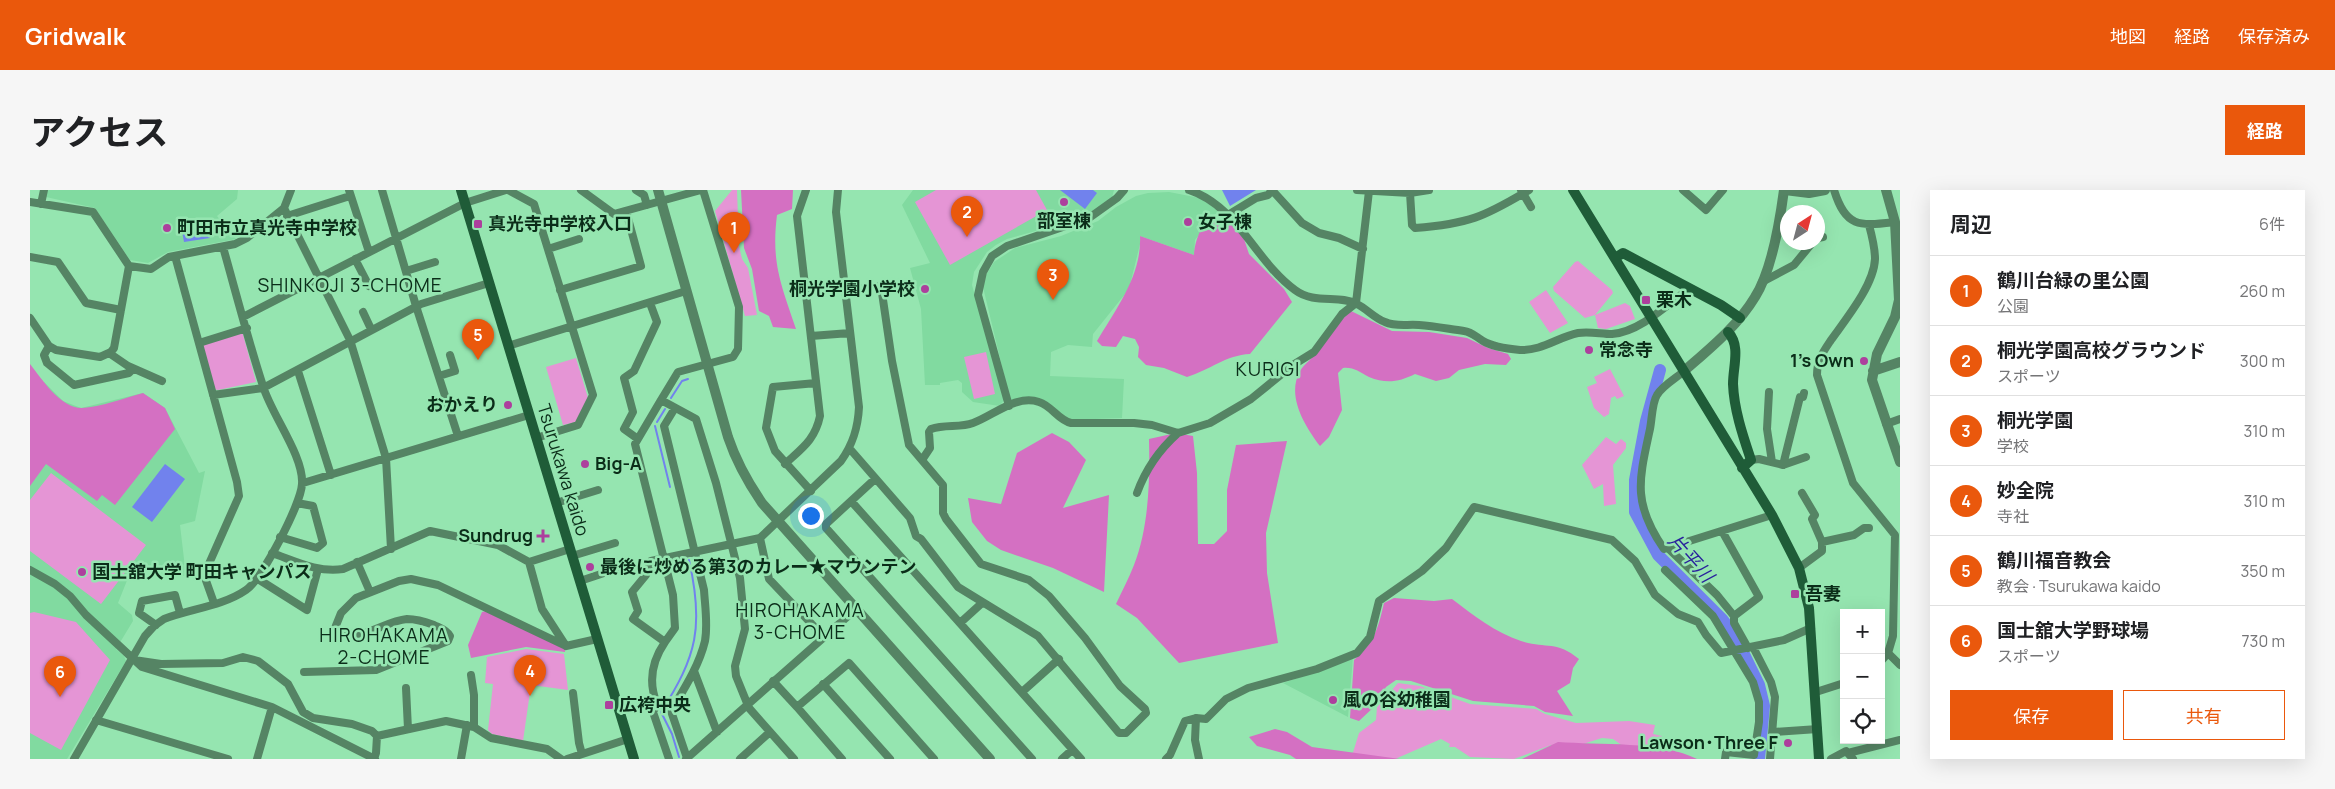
<!DOCTYPE html>
<html lang="ja">
<meta charset="utf-8">
<style>
body{margin:0;font-family:Manrope,"Noto Sans JP",sans-serif;background:#f6f6f6;color:#202124}
.controls{position:absolute;right:15px;bottom:15px;display:grid;overflow:hidden;border-radius:0px;box-shadow:0 5px 20px #0002}
.controls button{width:45px;height:45px;display:grid;place-items:center;padding:0;border:0;border-bottom:1px solid #e0e0e0;background:#fff;color:#202124;font:25px sans-serif}
.compass{position:absolute;left:1750px;top:15px;width:45px;height:45px;border-radius:50%;background:#fff;box-shadow:0 5px 20px #0002;rotate:36deg}
.you{position:absolute;left:780px;top:325px;width:18px;height:18px;margin:-12px;border:4px solid #fff;border-radius:50%;background:#1a73e8;box-shadow:0 0 0 8px #1a73e833}
.badge{display:grid;place-items:center;width:32px;height:32px;border-radius:50%;background:#ea580c;color:#fff;font-size:16px;font-weight:700}
.pin{position:absolute;translate:-50% -41px;filter:drop-shadow(0 1px 2px #0008)}
.pin::after{content:'';position:absolute;top:26px;width:18px;height:15px;background:inherit;clip-path:polygon(0 0,100% 0,50% 100%)}
.list{margin:0;padding:0;list-style:none}
h2{display:flex;justify-content:space-between;align-items:center;height:65px;margin:0;padding:0 20px;font-size:21px}
h2 small{font-size:16px;font-weight:400;color:#757577}
.list li{display:grid;grid-template-columns:32px 1fr auto;gap:15px;align-items:center;box-sizing:border-box;height:70px;padding:0 20px;border-top:1px solid #e0e0e0}
.list b{display:block;font-size:19px;white-space:nowrap}
.list p{margin:0;font-size:16px;white-space:nowrap;color:#757577}
.list em{font-size:16px;font-style:normal;color:#757577}
.actions{display:flex;gap:10px;padding:15px 20px}
.actions a{flex:1;padding:11px 0;border:1px solid #ea580c;border-radius:0px;text-align:center;font-size:18px;color:#ea580c}
.actions .main{background:#ea580c;color:#fff}
.icon{flex:none;width:28px;height:28px;fill:none;stroke:currentColor;stroke-width:2;stroke-linecap:round;stroke-linejoin:round}
.map{position:relative;flex:none;width:1870px;height:569px;overflow:hidden;border-radius:0px}
header{display:flex;align-items:center;gap:30px;box-sizing:border-box;height:70px;padding:0 25px;background:#ea580c;color:#fff}
header strong{font-size:24px}
nav{display:flex;gap:28px;margin-inline-start:auto;font-size:18px}
.intro{display:flex;align-items:center;justify-content:space-between;box-sizing:border-box;height:120px;padding:0 30px}
h1{margin:0;font-size:35px}
.button{padding:12px 22px;border-radius:0px;background:#ea580c;color:#fff;font-size:18px;font-weight:700}
main{display:flex;gap:30px;padding:0 30px}
aside{flex:1;background:#fff;border-radius:0px;box-shadow:0 5px 20px #0002}
.map>svg:first-child{display:block}
.built{fill:#81daa0}
.green{fill:#e595d5}
.forest{fill:#d470c2}
.water{fill:#7182ed}
.lines{fill:none;stroke-linecap:round;stroke-linejoin:round}
.stream{stroke:#7182ed;stroke-width:2}
.river{stroke:#7182ed;stroke-width:12}
.minor{stroke:#558464;stroke-width:8}
.tertiary{stroke:#558464;stroke-width:10}
.secondary{stroke:#1f5c38;stroke-width:10}
.poi-dot{fill:#ad3f9d;stroke:#95e5b0;stroke-width:2}
.labels{text-anchor:middle;stroke-width:5;stroke-linejoin:round;paint-order:stroke}
.poi-label{font-size:18px;font-weight:bold;fill:#0b2d19;stroke:#95e5b0;text-anchor:start}
.street-label{font-size:18px;fill:#0b2d19;stroke:#95e5b0}
.neighbourhood-label{font-size:19px;letter-spacing:1px;fill:#0b2d19;stroke:#95e5b0}
.water-label{font-size:19px;font-style:italic;fill:#281f9c;stroke:#95e5b0}
</style>
<header>
<strong>Gridwalk</strong>
<nav><a>地図</a><a>経路</a><a>保存済み</a></nav>
</header>
<div class="intro"><h1>アクセス</h1><a class="button">経路</a></div>
<main>
<div class="map">
<svg width="1870" height="569" viewBox="0 0 1870 569">
<rect width="100%" height="100%" fill="#95e5b0"/>
<path class="built" d="M17 0H208L207 9 187 26 206 49 138 62 118 73 100 70 65 18 16 7Z
M883 0H1084L1082 8 1056 27 977 49 966 55 957 62 944 82 942 95 974 210 970 216 943 212 932 202V193L928 190 910 193V195H895L891 119 880 78 900 73 872 15Z
M1139 2 1170 8 1191 23 1185 24 1165 50 1164 65 1110 46V54L1099 99 1063 144 1062 157 1038 155 1021 162 1020 186 1094 189 1092 228 1038 230 1011 209 997 208 984 212 980 210 953 97 956 85 964 72 985 58 1031 46 1068 31 1086 17 1106 6 1118 3Z
M14 192 33 211 51 218 113 203 135 218 169 283 175 281 165 331 150 335 156 386 133 385 106 378 98 388 88 413 102 425 103 431 86 459 94 466 96 471 37 569H0V200Z
M1323 467 1318 527 1253 493 1286 482Z"/>
<path class="green" d="M702 0H707L709 56 712 69 718 78 727 125 715 126 685 21Z
M906 0H1006L1017 20 920 75 885 12Z
M1548 71 1582 100 1583 103 1565 125 1595 113 1600 116 1605 129 1576 139 1568 138 1565 125 1555 128 1524 101 1523 97 1545 72Z
M1516 100 1538 133 1520 143 1499 112Z
M212 141 226 192 188 200 184 199 171 154Z
M956 162 965 204 944 209 934 167Z
M546 168 558 208 546 232 533 235 516 177Z
M1580 179 1594 206 1587 209 1585 206 1581 208 1579 224 1574 227 1564 218 1557 197 1567 193 1564 187Z
M1576 247 1586 254 1591 249 1596 253V258L1583 275 1586 314 1574 316 1573 294 1564 299 1552 275Z
M21 283 116 355 71 414 0 361V310Z
M4 422 46 432 80 470 31 560 0 543V423Z
M496 459 534 464 538 500 501 495 493 551 462 544 458 540 463 494 455 493 457 467Z
M1368 493 1390 496 1440 514 1506 519 1515 524 1546 533 1599 531 1625 535 1623 544 1632 546 1629 560 1597 559 1583 549 1572 548 1553 554 1521 555 1484 569 1440 567 1425 557H1419L1420 554 1411 549 1365 569H1321L1329 543 1346 530 1347 517Z"/>
<path class="forest" d="M711 0H763L762 19 747 25C741 73 751 94 766 139L743 137 739 126 729 121 722 79 714 58Z
M1191 23 1214 49 1219 64 1254 99 1262 112 1220 164C1196 165 1180 180 1157 187L1134 178 1116 175 1108 167 1109 157 1105 149 1093 146 1086 157 1072 156 1067 151C1086 119 1112 85 1110 46L1164 65C1165 49 1173 27 1191 23Z
M1321 121 1362 141 1399 142 1437 148 1458 158 1478 164 1481 169 1476 175 1455 174 1429 180 1419 188 1406 191 1385 184C1369 192 1356 194 1339 187 1329 182 1324 177 1313 178L1308 183 1312 220 1299 247 1290 256C1275 236 1256 206 1270 181 1275 173 1284 167 1289 160 1299 146 1308 132 1321 121Z
M0 174C12 189 30 218 52 218 70 217 95 208 113 203L135 218 145 239 85 315 72 305 67 311 16 274 0 296Z
M1022 243 1039 252 1056 270 1033 318 1079 305 1074 402 1023 378 971 360 957 351 942 332 938 308 971 314 987 263Z
M1146 243 1163 246 1167 283 1168 354H1184L1197 341V300L1206 255 1257 251 1236 343 1237 383 1248 453 1149 473 1107 428 1086 414C1092 401 1099 388 1104 375 1119 337 1120 289 1119 249Z
M1364 408 1404 411 1422 409C1443 425 1466 443 1491 451 1515 459 1526 450 1549 469L1543 478 1540 493 1527 501 1543 526 1515 522 1504 516 1443 511 1381 491 1366 490 1356 497 1346 515 1329 531 1320 528 1324 470C1344 453 1348 439 1354 413Z
M456 421 535 459V462L496 457 441 468 438 455 452 422Z
M1245 539 1257 542 1282 557 1370 569H1266L1260 565 1227 556 1219 547Z
M1528 552C1568 555 1633 551 1667 569H1492Z"/>
<path class="water" d="M1030 0H1063L1067 3 1055 19Z
M1192 0H1226L1200 16Z
M178 36 180 48 154 52 152 41Z
M135 274 155 289 122 332 102 317Z"/>
<g class="lines">
<path class="stream" d="M641 208 652 191 658 189
M627 232 635 219
M625 236 640 297
M649 567 642 544 631 522C667 466 674 436 659 370"/>
<path class="river" d="M1630 180 1616 231 1605 290V322L1628 365 1692 429 1705 446 1729 495 1734 516 1729 569"/>
<path class="minor" d="M319 0 339 62
M352 0 386 116 428 246
M478 0 504 14 563 205 548 235 506 248
M551 0 584 24 671 0
M606 0 614 5 617 15
M673 0 709 117 708 159 703 167 648 182 631 210 666 229 686 293 710 388 715 439 705 476 706 486 719 518 764 569
M1159 0C1208 16 1225 71 1265 100 1285 115 1309 104 1327 114 1337 119 1344 128 1355 132 1366 137 1377 134 1389 135 1404 136 1419 139 1434 141 1442 142 1446 147 1453 151 1463 157 1479 159 1490 160 1512 161 1528 147 1548 143 1559 141 1571 144 1582 144 1610 142 1638 114 1660 98
M1242 0 1272 33 1289 43 1309 48 1333 59
M1327 0 1380 3 1399 0
M1491 0 1501 17
M1653 0 1676 20 1693 0
M1804 0C1816 38 1829 36 1865 32
M1380 3 1382 35 1385 38C1438 34 1454 27 1499 0
M0 12 63 22 99 76 84 158 81 162 70 167 26 160 19 156 0 128
M11 14 14 0
M254 18 320 150 356 268 361 359
M1198 25 1226 8 1238 5 1242 0
M257 26 320 6
M1839 35C1842 46 1845 57 1845 69 1844 95 1816 129 1801 150 1793 162 1787 170 1787 185L1823 293 1865 345 1863 446 1858 463 1851 471
M1788 48 1793 47
M518 59 549 49
M145 66 207 292 209 306 174 385 184 413
M0 67 28 72 56 113 91 120
M325 69 339 96
M99 76 121 79 139 67 205 54 217 48 254 18 261 0
M376 81 405 72
M1732 92 1764 75 1783 52
M530 100 611 76 596 21
M815 100 851 96 862 171 879 255 913 295V323L916 329 951 374 999 390 1019 406 1055 448 1090 496 1115 519 1116 523 1096 543H1089L1008 446 928 397 891 349 886 346 880 328 820 259
M333 122 341 139
M213 127 435 13 476 0
M781 146 820 143
M169 153 217 138
M19 156 14 165 17 173 44 195 99 183 103 179
M478 156 656 101
M79 163 98 176 132 191
M268 181 301 285
M1653 182C1646 188 1632 196 1627 205 1622 213 1622 229 1620 239 1609 290 1602 313 1634 359L1742 325
M409 186 425 181 420 165
M1739 202 1737 239 1742 272
M183 205 233 198 391 114 459 93
M631 210 605 254 643 405 645 438 635 452
M979 216 948 105 953 82 962 66 977 56 1059 28 1087 8 1094 0
M645 218 634 236 674 400C675 416 678 434 675 451 669 476 654 499 641 521L657 568
M1856 234 1870 229
M608 249 594 239 603 222 594 188 604 181 627 132 620 113
M892 270 900 258 899 242 901 239C915 234 930 238 943 233 963 226 986 204 1009 212 1022 216 1028 230 1041 233H1104L1122 235 1148 243 1180 233 1221 209 1263 175 1284 162 1312 124 1326 113 1339 1
M1721 270 1729 269 1753 275 1776 267
M755 274C772 258 785 250 790 226L767 26 776 0
M1753 275 1770 207H1773L1774 203
M845 289 796 334V338L1002 569
M273 293 499 225
M781 301 745 261 736 238 743 197 786 193
M1107 303C1115 281 1130 259 1148 243
M821 311 1051 569
M526 313 568 300
M250 347 287 358 293 353 283 316 267 313
M730 348 739 389 793 446
M1792 352 1824 345 1834 338H1839
M1638 358 1687 405 1704 426 1729 407 1692 341
M242 363C265 371 288 383 313 379L400 341 468 355 499 372 512 419 536 456
M542 366 585 353
M327 372 340 402
M499 372 540 359
M1769 378 1792 361V352L1782 329 1785 325 1772 303
M0 380 25 394 40 406 56 425 112 477 242 517 345 569
M1635 380 1683 426 1723 492 1729 512V532L1724 565 1696 562 1695 569
M228 389 277 420 288 379
M550 391 592 377
M1704 426V433L1718 458
M930 433 952 413
M126 435 109 423 112 411 145 405 150 423
M1723 457 1741 492 1745 507 1740 569
M1858 463 1870 475
M104 470 131 474 193 473 213 467 228 471 258 494 273 522 283 528 322 534 342 541 347 546 346 563 344 569
M664 481 687 542
M274 482 346 480 418 451 420 446C417 440 410 438 404 435 396 432 387 429 377 429 350 432 334 454 305 438L311 423 326 408 369 391 381 389 408 395 536 456 567 449
M441 485 444 505V537
M743 491 767 517 819 473 904 569
M793 494 860 569
M376 498 378 539
M992 502 1029 469
M1786 502 1814 493
M543 503 549 553 552 564
M767 517 812 569
M1166 528 1176 529 1196 509 1218 498 1287 479 1327 463 1340 447 1349 411 1392 381 1416 358 1444 317 1582 350 1605 371 1625 405 1648 424 1668 432 1676 445 1691 463 1754 450 1781 438
M66 530 198 569
M1743 542 1788 539
M347 546 416 531 444 537 461 548 517 559 531 569
M1818 563 1870 550
M44 569 115 446 124 436 134 429C160 419 193 416 216 400 232 389 271 314 272 294 274 266 241 224 233 196 218 150 206 103 193 57
M227 569 242 517
M431 569 437 535
M537 569 598 549
M639 569 623 522 627 514C618 492 622 471 635 452L603 429 608 421 602 402 616 385 621 371 730 348 811 271C823 254 828 238 829 217L806 22 808 0
M656 569 826 419
M710 569 740 542
M1032 569 1042 560
M1136 569 1140 565 1155 531 1166 528 1165 550 1169 569
M1801 569 1816 561 1823 569"/>
<path class="tertiary" d="M628 0 698 247C706 271 717 291 732 313L960 569
M1755 0 1779 3 1795 0
M1856 0 1865 32 1869 110 1865 127 1847 164 1842 190 1870 272
M1843 181 1870 172
M1653 182C1679 159 1707 137 1725 107 1741 82 1750 30 1754 0"/>
<path class="secondary" d="M431 0 604 569
M1543 0 1742 325 1769 378 1779 418 1789 569
M1585 68 1593 63 1691 115 1710 128
M1698 142C1711 156 1703 176 1703 194 1704 220 1713 246 1721 270L1712 278"/>
</g>
<g class="poi-dot">
<circle cx="1034" cy="12" r="5"/>
<circle cx="1158" cy="32" r="5"/>
<rect x="443" y="29" width="10" height="10" rx="2.5"/>
<circle cx="137" cy="38" r="5"/>
<circle cx="895" cy="99" r="5"/>
<rect x="1611" y="105" width="10" height="10" rx="2.5"/>
<circle cx="1559" cy="160" r="5"/>
<circle cx="1834" cy="171" r="5"/>
<circle cx="478" cy="215" r="5"/>
<circle cx="555" cy="274" r="5"/>
<path d="M510.5 338.5h5v5h5v5h-5v5h-5v-5h-5v-5h5z"/>
<circle cx="560" cy="377" r="5"/>
<circle cx="52" cy="382" r="5"/>
<rect x="1760" y="399" width="10" height="10" rx="2.5"/>
<circle cx="1303" cy="510" r="5"/>
<rect x="574" y="510" width="10" height="10" rx="2.5"/>
<circle cx="1758" cy="553" r="5"/>
</g>
<g class="labels">
<g class="poi-label">
<text x="1034" y="37" text-anchor="middle">部室棟</text>
<text x="1168" y="38">女子棟</text>
<text x="458" y="40">真光寺中学校入口</text>
<text x="147" y="44">町田市立真光寺中学校</text>
<text x="885" y="105" text-anchor="end">桐光学園小学校</text>
<text x="1626" y="116">栗木</text>
<text x="1569" y="166">常念寺</text>
<text x="1824" y="177" text-anchor="end">1's Own</text>
<text x="468" y="221" text-anchor="end">おかえり</text>
<text x="565" y="280">Big-A</text>
<text x="503" y="352" text-anchor="end">Sundrug</text>
<text x="570" y="383">最後に炒める第3のカレー★マウンテン</text>
<text x="62" y="388">国士舘大学 町田キャンパス</text>
<text x="1775" y="410">吾妻</text>
<text x="1313" y="516">風の谷幼稚園</text>
<text x="589" y="521">広袴中央</text>
<text x="1748" y="559" text-anchor="end">Lawson･Three F</text>
</g>
<g class="street-label">
<text transform="translate(533 280) rotate(73)" y="6">Tsurukawa kaido</text>
</g>
<g class="neighbourhood-label">
<text x="320" y="102">SHINKOJI 3-CHOME</text>
<text x="1238" y="186">KURIGI</text>
<text x="770" y="427">HIROHAKAMA<tspan x="770" dy="22">3-CHOME</tspan></text>
<text x="354" y="452">HIROHAKAMA<tspan x="354" dy="22">2-CHOME</tspan></text>
</g>
<g class="water-label">
<text transform="translate(1661 368) rotate(48)" y="7">片平川</text>
</g>
</g>
</svg>
<div class="controls">
<button>+</button>
<button>−</button>
<button><svg class="icon" aria-label="locate" viewBox="0 0 24 24"><circle cx="12" cy="12" r="6"/><path d="M12 2v4M12 18v4M2 12h4M18 12h4"/></svg></button>
</div>
<svg class="compass" viewBox="-18 -18 36 36"><path d="M0-13l5 13h-10z" fill="#e53935"/><path d="M0 13l5-13h-10z" fill="#757577"/></svg>
<div class="you"></div>
<div class="pin badge" style="left:704px;top:63px">1</div>
<div class="pin badge" style="left:937px;top:47px">2</div>
<div class="pin badge" style="left:1023px;top:110px">3</div>
<div class="pin badge" style="left:500px;top:506px">4</div>
<div class="pin badge" style="left:448px;top:170px">5</div>
<div class="pin badge" style="left:30px;top:507px">6</div>
</div>
<aside>
<h2>周辺<small>6件</small></h2>
<ul class="list">
<li><span class="badge">1</span><div><b>鶴川台緑の里公園</b><p>公園</p></div><em>260 m</em></li>
<li><span class="badge">2</span><div><b>桐光学園高校グラウンド</b><p>スポーツ</p></div><em>300 m</em></li>
<li><span class="badge">3</span><div><b>桐光学園</b><p>学校</p></div><em>310 m</em></li>
<li><span class="badge">4</span><div><b>妙全院</b><p>寺社</p></div><em>310 m</em></li>
<li><span class="badge">5</span><div><b>鶴川福音教会</b><p>教会 · Tsurukawa kaido</p></div><em>350 m</em></li>
<li><span class="badge">6</span><div><b>国士舘大学野球場</b><p>スポーツ</p></div><em>730 m</em></li>
</ul>
<div class="actions"><a class="main">保存</a><a>共有</a></div>
</aside>
</main>
